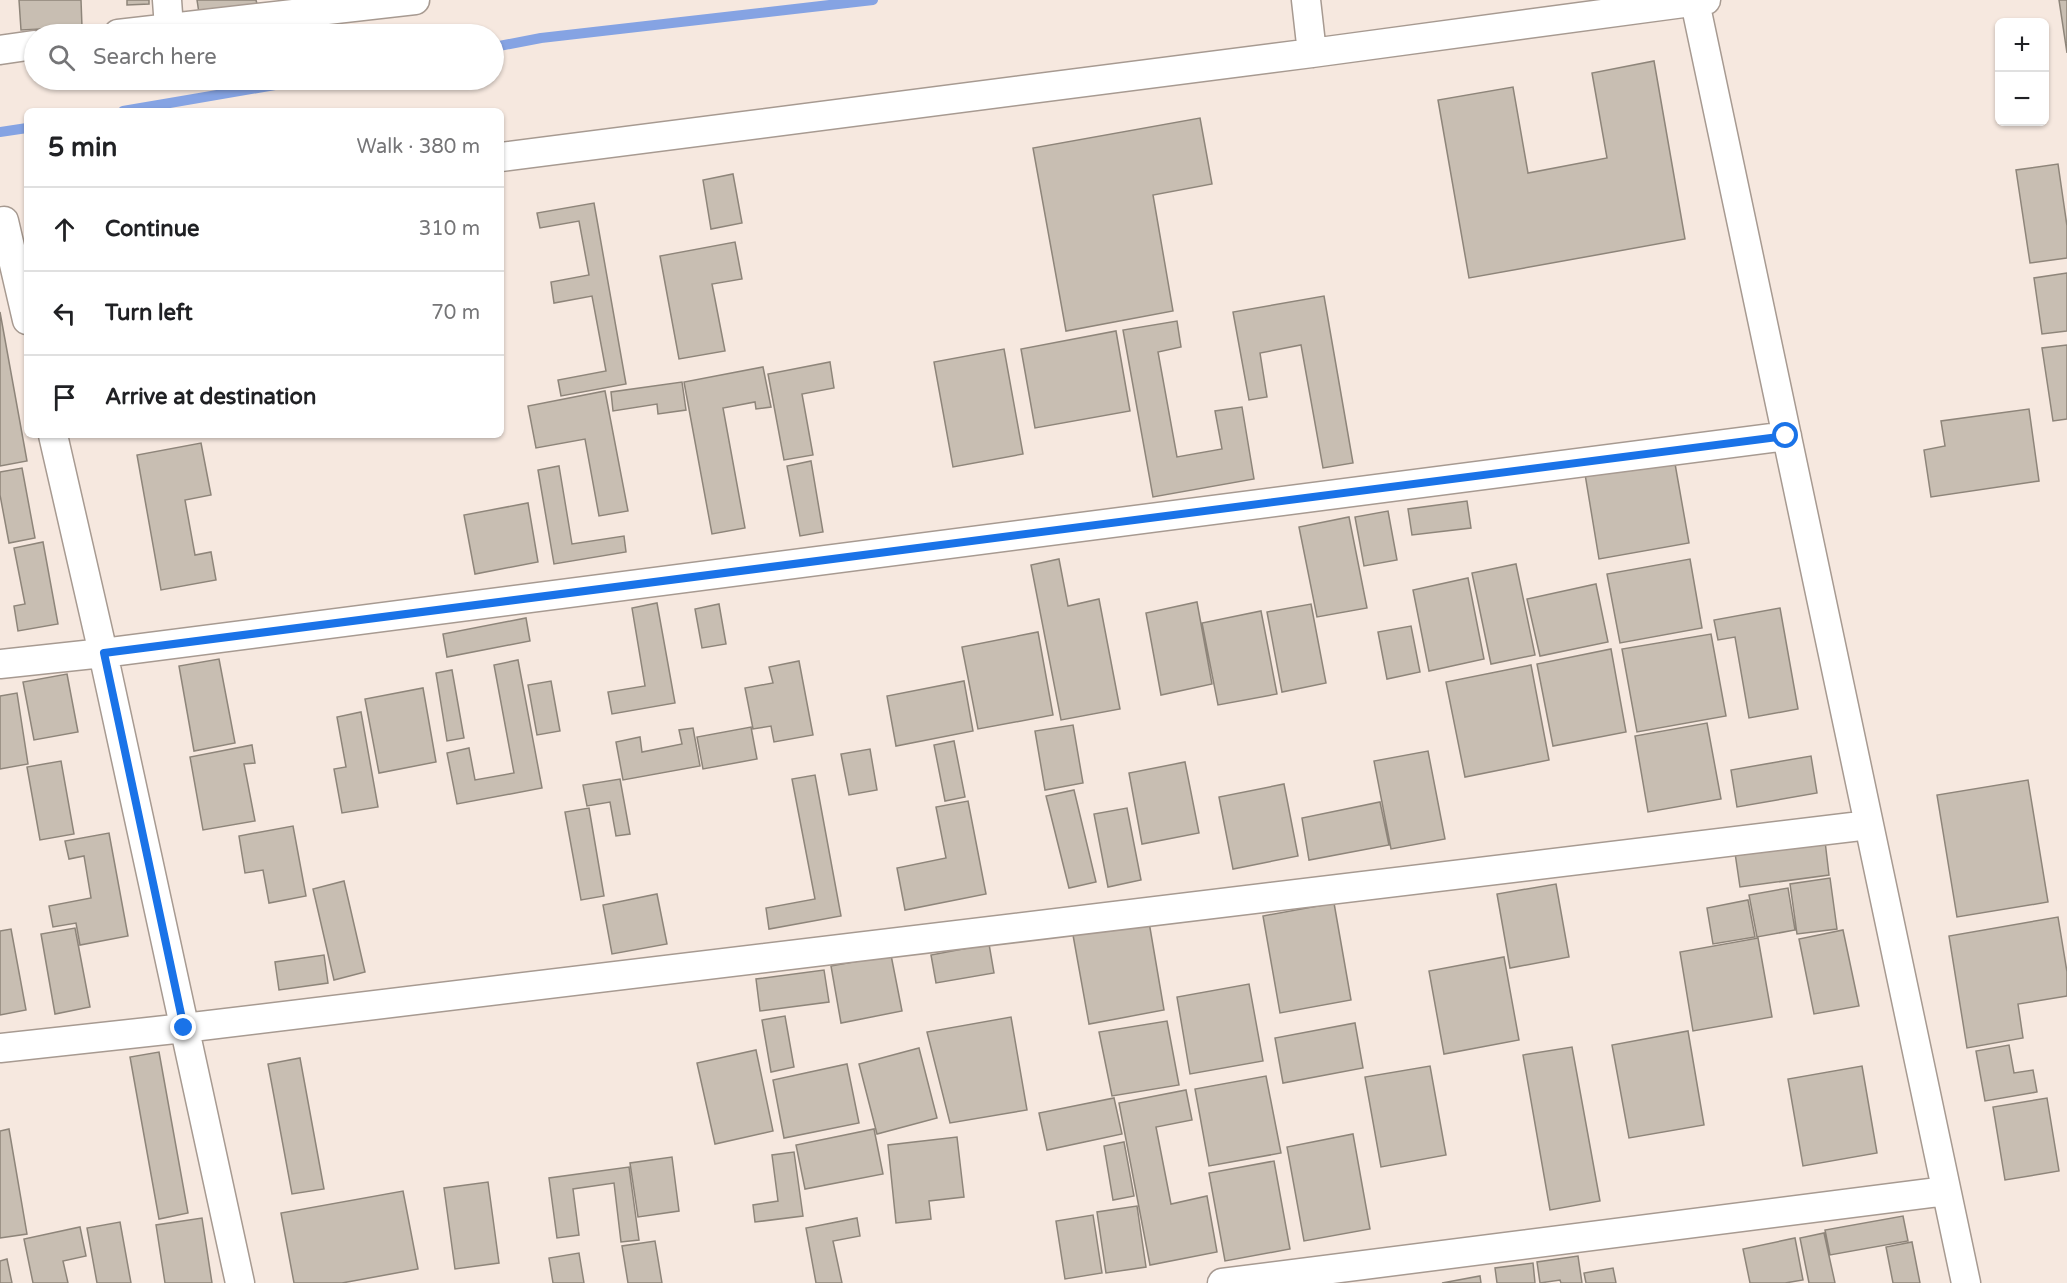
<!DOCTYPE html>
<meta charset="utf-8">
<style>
body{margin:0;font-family:"Varela Round",sans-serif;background:#f6f6f6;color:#202124}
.controls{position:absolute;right:18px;top:18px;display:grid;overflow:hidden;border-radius:9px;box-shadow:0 2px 4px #0004}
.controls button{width:54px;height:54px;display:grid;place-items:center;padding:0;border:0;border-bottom:2px solid #e0e0e0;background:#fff;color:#202124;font:30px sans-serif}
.stop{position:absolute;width:18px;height:18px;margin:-14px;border:4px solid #1a73e8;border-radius:50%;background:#fff}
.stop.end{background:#1a73e8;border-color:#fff;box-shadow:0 2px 6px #0008}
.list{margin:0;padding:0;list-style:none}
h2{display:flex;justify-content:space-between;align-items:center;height:78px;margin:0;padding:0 24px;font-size:26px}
h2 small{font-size:20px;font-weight:400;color:#757577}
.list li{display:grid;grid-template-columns:39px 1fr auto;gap:18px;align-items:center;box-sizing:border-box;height:84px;padding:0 24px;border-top:2px solid #e0e0e0}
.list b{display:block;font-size:22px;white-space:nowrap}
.list em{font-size:20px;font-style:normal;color:#757577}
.icon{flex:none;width:33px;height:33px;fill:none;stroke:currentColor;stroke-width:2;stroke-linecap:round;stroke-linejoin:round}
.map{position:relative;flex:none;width:2067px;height:1283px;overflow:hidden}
.search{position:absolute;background:#fff;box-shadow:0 2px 4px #0004;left:24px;top:24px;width:480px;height:66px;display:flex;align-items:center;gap:15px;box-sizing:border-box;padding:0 21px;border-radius:33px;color:#757577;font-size:22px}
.panel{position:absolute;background:#fff;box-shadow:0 2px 4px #0004;left:24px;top:108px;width:480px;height:330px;border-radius:9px}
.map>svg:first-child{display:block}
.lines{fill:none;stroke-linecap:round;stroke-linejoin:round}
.stream{stroke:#85a3e3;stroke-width:10}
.building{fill:#c8beb2;stroke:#8e857a;stroke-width:1.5}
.minor-casing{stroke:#a79a91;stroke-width:31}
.minor{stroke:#fff;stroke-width:28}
.route{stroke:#1a73e8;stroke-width:8}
</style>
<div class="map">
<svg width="2067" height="1283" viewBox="0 0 2067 1283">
<rect width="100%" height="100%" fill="#f6e8df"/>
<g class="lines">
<path class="stream" d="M494 47 541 38 873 0
M123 111 304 80
M0 132 27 128"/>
</g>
<path class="building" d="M19 0H81L82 27 21 30Z
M127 0H149V4L127 5Z
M197 0H256L257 4 199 13Z
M2059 0H2067V53Z
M1654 61 1685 239 1469 278 1438 100 1513 87 1528 173 1607 158 1592 73Z
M1200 118 1212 184 1153 195 1173 311 1066 331 1033 148Z
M2058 164 2067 226V258L2030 263 2016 170Z
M733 174 742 223 711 229 703 180Z
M594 203 626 384 561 396 558 380 606 371 592 296 554 303 551 282 589 275 579 221 540 228 537 213Z
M735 242 742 279 712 284 725 351 679 359 660 256Z
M2067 273V331L2042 334 2034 278Z
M1324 296 1353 463 1323 468 1301 345 1260 353 1267 397 1249 400 1233 312Z
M0 312 27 461 0 466Z
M1177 321 1181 347 1158 352 1177 457 1222 449 1215 411 1242 407 1254 479 1153 497 1123 330Z
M1116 331 1130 411 1035 428 1021 349Z
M2067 345V419L2053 421 2042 348Z
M1004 349 1023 454 953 467 934 362Z
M830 362 834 388 802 394 813 455 784 460 768 374Z
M763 367 771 407 756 409 755 402 723 408 745 528 712 534 684 382Z
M682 382 686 410 658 414 657 404 613 411 611 392Z
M605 391 628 511 599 516 585 439 536 448 528 406Z
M2029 409 2039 481 1931 497 1924 450 1945 446 1941 421Z
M201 443 211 495 185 500 195 555 211 552 216 580 161 590 137 455Z
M1674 458 1689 543 1599 559 1585 474Z
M811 461 823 532 800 536 787 466Z
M559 466 572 544 624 536 626 552 554 564 538 470Z
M22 468 35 538 9 543 0 495V472Z
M1467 501 1471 528 1412 535 1408 509Z
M528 503 538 562 475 574 464 515Z
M1388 511 1397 560 1364 566 1355 517Z
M1349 517 1367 608 1317 617 1299 527Z
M43 542 58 624 18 631 14 606 25 604 14 548Z
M1059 559 1068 606 1099 599 1120 709 1061 720 1031 565Z
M1690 559 1702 628 1620 643 1607 574Z
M1516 564 1535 655 1491 664 1472 573Z
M1468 578 1484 659 1429 671 1413 590Z
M1596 584 1608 642 1540 656 1527 599Z
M1197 602 1212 684 1161 695 1146 613Z
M657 603 675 703 612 714 608 692 645 686 632 608Z
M719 604 726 644 702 648 695 609Z
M1311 604 1326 683 1282 692 1267 612Z
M1780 608 1798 709 1749 718 1735 637 1718 640 1714 620Z
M1261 611 1277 694 1218 705 1202 623Z
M526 618 530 641 447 657 443 634Z
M1411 626 1420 672 1387 679 1378 632Z
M1038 632 1053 715 978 729 962 647Z
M1711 634 1726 716 1637 732 1622 649Z
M1611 649 1626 732 1553 746 1537 664Z
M219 659 235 743 194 751 179 666Z
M518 660 542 788 457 804 447 753 469 748 475 780 514 773 494 665Z
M799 661 813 735 774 742 771 726 753 729 745 688 773 683 769 667Z
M1531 665 1549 760 1465 777 1446 682Z
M452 670 464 738 447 741 436 673Z
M67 674 78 732 34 740 23 682Z
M551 681 560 731 537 735 528 685Z
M964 681 973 731 896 746 887 696Z
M423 688 436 762 379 773 365 699Z
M17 693 28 764 0 769V696Z
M361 712 378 807 342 813 334 769 346 767 337 717Z
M1707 723 1721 799 1648 812 1635 736Z
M1073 725 1083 783 1045 790 1035 731Z
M751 727 757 759 703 769 697 737Z
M693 728 700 766 623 780 616 742 640 737 642 752 682 744 679 730Z
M954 741 965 797 945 801 934 745Z
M252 745 255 763 244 764 255 821 203 830 190 757Z
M870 749 877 790 849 795 841 754Z
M1428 751 1445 839 1391 849 1374 761Z
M1811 756 1817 793 1737 807 1731 770Z
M61 761 74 834 40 840 27 767Z
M1185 762 1199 833 1142 844 1129 773Z
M815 775 841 916 769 929 766 908 815 899 792 779Z
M620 779 630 834 616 836 610 802 587 806 583 785Z
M2028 780 2048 902 1957 917 1937 795Z
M1284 784 1298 856 1233 869 1219 797Z
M1074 790 1096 882 1069 888 1046 796Z
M968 801 986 894 905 910 897 868 946 858 936 807Z
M1380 802 1389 845 1309 860 1302 818Z
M589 808 604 896 581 900 565 812Z
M1127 808 1141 880 1108 887 1094 814Z
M293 826 306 896 269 903 263 870 245 873 239 836Z
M109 833 128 936 80 945 76 923 53 927 49 906 91 898 84 856 69 859 65 841Z
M1825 841 1829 875 1740 887 1735 853Z
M1830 878 1837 929 1797 934 1790 884Z
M344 881 365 972 334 980 313 889Z
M1556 884 1569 957 1510 968 1497 894Z
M1788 888 1795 930 1757 937 1749 895Z
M657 894 667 944 612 954 603 905Z
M1748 900 1755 937 1713 944 1707 908Z
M1334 903 1351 1000 1280 1013 1263 916Z
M2058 917 2067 972V996L2018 1004 2023 1038 1967 1048 1949 936Z
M1149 922 1164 1010 1089 1024 1073 935Z
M75 928 90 1007 55 1014 41 934Z
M11 929 26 1010 0 1015V931Z
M1843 930 1859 1006 1814 1014 1799 939Z
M1758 938 1772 1017 1693 1031 1680 952Z
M989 944 994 973 936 983 931 955Z
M324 955 328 983 279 990 275 962Z
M891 955 902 1011 841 1023 831 966Z
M1504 957 1519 1040 1444 1054 1429 971Z
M824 970 829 1002 760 1011 756 979Z
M1249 984 1263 1061 1190 1074 1177 997Z
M785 1016 794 1067 771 1072 762 1020Z
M1011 1017 1027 1110 950 1123 927 1032Z
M1167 1021 1179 1085 1112 1096 1099 1032Z
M1355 1023 1363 1068 1283 1083 1275 1038Z
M1688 1031 1704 1125 1629 1138 1612 1045Z
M2009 1045 2014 1073 2033 1070 2037 1092 1985 1101 1976 1051Z
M1572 1047 1600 1201 1550 1210 1523 1055Z
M919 1048 937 1118 877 1134 859 1064Z
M756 1050 773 1131 715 1144 697 1063Z
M159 1052 188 1213 159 1219 130 1057Z
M300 1058 324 1189 292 1194 268 1064Z
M847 1064 859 1123 784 1138 773 1080Z
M1430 1066 1446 1155 1381 1167 1365 1077Z
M1862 1066 1877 1153 1803 1166 1788 1079Z
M1266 1076 1281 1153 1209 1166 1195 1089Z
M1186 1090 1192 1120 1156 1127 1171 1204 1207 1196 1217 1252 1150 1265 1119 1103Z
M1114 1098 1122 1134 1047 1150 1039 1113Z
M2047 1098 2059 1171 2005 1180 1993 1107Z
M9 1129 27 1234 0 1238V1131Z
M874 1129 883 1174 805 1189 796 1145Z
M1353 1134 1370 1229 1304 1241 1287 1147Z
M957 1137 964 1197 929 1201 931 1219 896 1223 888 1145Z
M1124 1142 1134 1196 1113 1200 1104 1146Z
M794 1152 803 1216 755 1222 753 1205 778 1201 772 1155Z
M672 1157 679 1211 638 1217 630 1163Z
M1274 1161 1290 1249 1225 1261 1209 1173Z
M629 1167 639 1240 621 1242 614 1183 573 1189 579 1235 557 1238 549 1178Z
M488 1182 499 1263 455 1269 444 1188Z
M403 1191 418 1269 342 1283H294L281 1213Z
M1137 1206 1146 1267 1106 1273 1097 1212Z
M1093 1215 1102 1273 1065 1279 1056 1221Z
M1903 1216 1908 1241 1830 1255 1825 1230Z
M202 1218 212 1283H165L156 1225Z
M857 1218 860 1236 833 1241 842 1283H816L806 1228Z
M120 1222 131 1283H97L87 1228Z
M80 1227 86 1256 63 1261 68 1283H33L24 1239Z
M1824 1233 1835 1283H1809L1800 1238Z
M1795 1238 1803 1280 1785 1283H1750L1743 1249Z
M655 1241 662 1283H628L622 1246Z
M1912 1242 1920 1283H1893L1886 1247Z
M579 1253 584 1283H553L549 1258Z
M1578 1256 1582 1283H1561L1560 1280 1540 1283 1537 1262Z
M7 1259 12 1283H0V1261Z
M1533 1263 1535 1283H1497L1495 1268Z
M1613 1268 1616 1283H1586L1584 1273Z
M1480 1276 1481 1283H1442Z"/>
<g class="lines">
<defs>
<path id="minor" d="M167 0 169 28
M1306 0 1312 53
M1695 2 1966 1283
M118 34 415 0
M0 50 34 45
M501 157 1312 53 1706 0
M4 221 27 320
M53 435 103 653 240 1283
M0 664 103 653 1787 436
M0 1048 184 1028 1869 825
M1222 1283 1946 1191"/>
</defs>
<use href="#minor" class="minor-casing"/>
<use href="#minor" class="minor"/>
</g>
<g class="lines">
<path class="route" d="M184 1028 104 653 1786 436"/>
</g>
</svg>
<div class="controls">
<button>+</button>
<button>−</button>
</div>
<div class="stop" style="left:1786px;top:436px"></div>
<div class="stop end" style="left:184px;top:1028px"></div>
<div class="search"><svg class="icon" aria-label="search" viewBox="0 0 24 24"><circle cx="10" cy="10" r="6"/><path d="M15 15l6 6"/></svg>Search here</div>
<section class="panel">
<h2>5 min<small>Walk · 380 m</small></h2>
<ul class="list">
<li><svg class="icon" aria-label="ahead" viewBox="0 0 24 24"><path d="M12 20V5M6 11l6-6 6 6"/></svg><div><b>Continue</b></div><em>310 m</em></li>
<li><svg class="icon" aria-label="left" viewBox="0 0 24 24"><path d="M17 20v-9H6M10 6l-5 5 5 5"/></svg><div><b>Turn left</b></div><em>70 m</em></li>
<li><svg class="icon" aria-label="arrive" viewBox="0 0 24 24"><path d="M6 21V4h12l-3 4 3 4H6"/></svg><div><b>Arrive at destination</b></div></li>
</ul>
</section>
</div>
